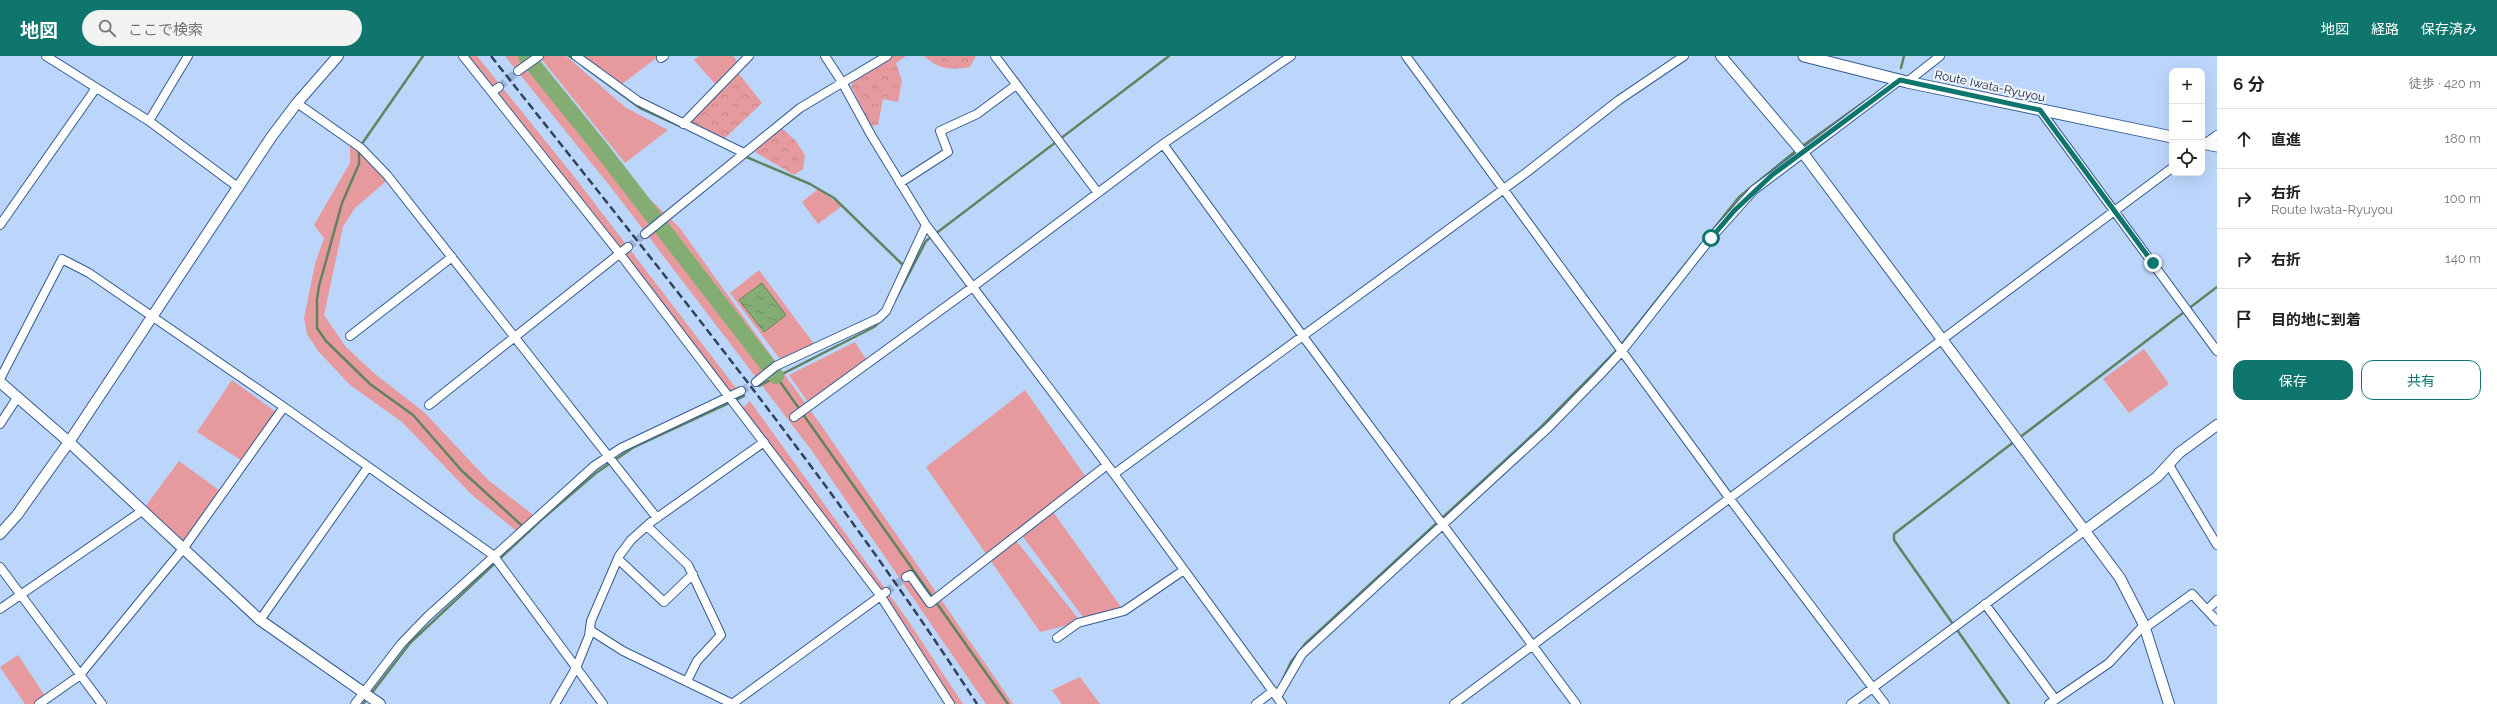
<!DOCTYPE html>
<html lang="ja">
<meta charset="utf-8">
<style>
body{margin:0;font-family:Raleway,"Noto Sans JP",sans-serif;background:#f2f2f2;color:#202124}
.controls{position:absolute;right:12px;top:12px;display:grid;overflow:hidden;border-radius:8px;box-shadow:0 4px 16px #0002}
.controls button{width:36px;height:36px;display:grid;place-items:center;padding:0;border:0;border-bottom:1px solid #e0e0e0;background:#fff;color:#202124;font:20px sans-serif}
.stop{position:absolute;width:12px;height:12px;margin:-9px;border:3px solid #0f766e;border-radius:50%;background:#fff}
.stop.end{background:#0f766e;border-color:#fff;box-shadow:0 1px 4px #0008}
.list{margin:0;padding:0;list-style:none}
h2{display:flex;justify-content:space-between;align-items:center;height:52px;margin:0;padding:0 16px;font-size:17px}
h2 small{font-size:13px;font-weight:400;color:#757577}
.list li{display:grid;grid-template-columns:26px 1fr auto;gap:12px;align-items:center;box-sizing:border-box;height:60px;padding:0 16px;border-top:1px solid #e0e0e0}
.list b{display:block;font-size:15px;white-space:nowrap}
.list p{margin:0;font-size:13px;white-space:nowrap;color:#757577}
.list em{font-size:13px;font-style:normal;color:#757577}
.actions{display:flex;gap:8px;padding:12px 16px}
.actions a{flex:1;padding:9px 0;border:1px solid #0f766e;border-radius:12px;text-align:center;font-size:14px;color:#0f766e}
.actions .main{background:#0f766e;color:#fff}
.icon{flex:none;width:22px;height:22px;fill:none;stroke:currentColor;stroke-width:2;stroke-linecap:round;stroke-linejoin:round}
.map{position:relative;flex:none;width:2217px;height:648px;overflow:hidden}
header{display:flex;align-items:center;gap:24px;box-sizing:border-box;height:56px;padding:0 20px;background:#0f766e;color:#fff}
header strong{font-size:19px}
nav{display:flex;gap:22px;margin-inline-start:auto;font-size:14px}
.search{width:280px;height:36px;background:#f2f2f2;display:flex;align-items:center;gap:10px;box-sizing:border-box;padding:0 14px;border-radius:22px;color:#757577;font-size:15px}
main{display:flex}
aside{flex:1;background:#fff}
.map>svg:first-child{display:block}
.grass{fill:#e69a9d}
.forest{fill:url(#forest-crowns)}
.water{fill:url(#water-ripples);stroke:#618361}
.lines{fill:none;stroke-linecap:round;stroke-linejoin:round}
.stream{stroke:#618361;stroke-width:2.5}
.river{stroke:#83ad73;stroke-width:16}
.minor-tunnel{stroke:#9ab2d4;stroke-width:8;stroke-dasharray:8 4;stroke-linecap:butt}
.minor-casing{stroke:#355b91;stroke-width:10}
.tertiary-casing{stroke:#355b91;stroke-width:12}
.secondary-casing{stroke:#355b91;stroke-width:13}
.minor{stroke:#fff;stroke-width:8}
.tertiary{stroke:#fff;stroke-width:10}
.secondary{stroke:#fff;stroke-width:11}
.rail{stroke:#30425b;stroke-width:2.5;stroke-dasharray:8 4;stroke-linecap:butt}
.route{stroke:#0f766e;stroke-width:5}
.labels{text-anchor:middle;stroke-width:4;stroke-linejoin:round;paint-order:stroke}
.street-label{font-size:12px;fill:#112138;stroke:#f0f5fb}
</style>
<header>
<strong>地図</strong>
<div class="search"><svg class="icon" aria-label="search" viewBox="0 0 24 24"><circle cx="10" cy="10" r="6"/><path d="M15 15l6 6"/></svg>ここで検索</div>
<nav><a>地図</a><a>経路</a><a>保存済み</a></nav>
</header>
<main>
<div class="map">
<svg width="2217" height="648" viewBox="0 0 2217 648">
<defs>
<pattern id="forest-crowns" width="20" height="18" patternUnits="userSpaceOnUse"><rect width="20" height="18" fill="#e69a9d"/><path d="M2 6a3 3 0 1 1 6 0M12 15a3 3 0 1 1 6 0" fill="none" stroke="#c48488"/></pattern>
<pattern id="water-ripples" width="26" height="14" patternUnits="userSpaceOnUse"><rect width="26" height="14" fill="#83ad73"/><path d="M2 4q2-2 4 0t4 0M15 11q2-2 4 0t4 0" fill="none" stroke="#6a8c5f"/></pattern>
</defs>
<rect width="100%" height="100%" fill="#bcd6fb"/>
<path class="grass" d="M467 0H477L576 123 739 336 730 340Z
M505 0H536L632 126 679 171 821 369 1013 648H986L812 395 613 134Z
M539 0H566L625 51 668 74 625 107Z
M576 0H659L622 28Z
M699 0H733L738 6 716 29 694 4Z
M350 84 390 122 355 152 343 171 324 259 346 291 375 318 424 356 488 424 536 461 531 462 519 477 472 439 402 366 350 329 318 295 307 278 304 262 315 208 324 182 314 169 350 107Z
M818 133 842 150 818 168 802 146Z
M759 214 817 292 783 307 730 237Z
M855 286 868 306 810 349 789 319Z
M2144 293 2169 328 2129 357 2103 323Z
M232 324 276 356 244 406 197 376Z
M1025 334 1088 424 1051 453 1124 555 1086 565 1020 477 1014 482 1081 566 1040 576 926 411Z
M750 345 907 563 963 648H950L881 541 741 354Z
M179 405 223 437 183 493 142 455Z
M18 599 47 643 39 648H25L0 611Z
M1080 621 1100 648H1062L1052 634Z"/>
<path class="forest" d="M887 0H906L896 7 902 25 898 46 883 43 878 69 871 70 851 30 862 14Z
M924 0H976L970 11C950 14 940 14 924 0Z
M736 14 762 47 724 83 686 65Z
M778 69 795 84 805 99 803 113 794 119 755 96 769 77Z"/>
<path class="water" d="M762 227 786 259 764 276 739 244Z"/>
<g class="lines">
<path class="stream" d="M423 0 359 92V108L342 147 319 230 317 243V272L326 285 370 328 413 359 462 415 529 476
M569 0 575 4
M583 10 640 52 682 71
M1901 12 1904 0
M1801 91 1871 41
M744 100 810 128 834 142 904 210
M892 250 926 185 1169 0
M1621 289 1739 141 1797 94
M776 320 1008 648
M759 330 874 271 888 258
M2019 382 2217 231
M1283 623 1291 606 1305 588 1540 372 1618 293
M371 638 410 587 541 464 596 417 634 391 744 340
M363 648 368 642
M2009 648 1894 484V478L2015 385"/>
<path class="river" d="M526 0 598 89 776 320"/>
<path class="minor-tunnel" d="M499 31 518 15
M628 191 645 178
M741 335 756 326
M886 536 906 521"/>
<defs>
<path id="minor" d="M46 0 149 65 239 132
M463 0 620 198 880 539 950 648
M576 0 638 45 744 97
M825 0 842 26 871 79 926 169 1114 418 1282 648
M995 0 1098 137
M1406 0 1730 443 1885 648
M661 2 664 0
M518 15 539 0
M1907 26 1940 0
M492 36 499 31
M297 47 361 92 387 119 657 462
M2040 54 2217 295
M149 65 188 0
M683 68 749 0
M1163 88 1302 279 1576 648
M2203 89 2217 79
M900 127 948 96 940 75 977 58 1016 29
M0 169 96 32
M645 178 800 52 887 0
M350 280 452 201
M0 323 62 203 89 217 284 351 493 499 603 648
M756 326 776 310 879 262 886 255 926 169
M429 349 628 191
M794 361 974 230 1163 88 1291 0
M0 368 17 342
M2169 409 2217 489
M1114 418 1527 116 1619 44 1684 0
M647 470 688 509 721 579 697 605 687 625
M618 503 664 546 693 518
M0 511 102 648
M906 521 910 519 930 547 1107 409
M1985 548 2055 643
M0 553 142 455
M2207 554 2217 544
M260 564 368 411
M2145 572 2192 538 2217 565
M590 574 623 595 733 648
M1057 582 1078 567 1124 555 1184 514
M1277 641 1302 598 1549 371 1598 321 1622 295 1711 182 1754 134 1900 24
M39 648 79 620 183 493 284 351
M355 648 401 588 427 561 594 410 621 392 741 335
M555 648 576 612 589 580 591 565 619 500 631 484 651 466 764 386
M732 648 886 536
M1256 648 1273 635
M1454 648 2172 112
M1851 648 2084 475
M2049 648 2109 607 2144 569"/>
<path id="tertiary" d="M1721 0 1803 97 2120 522 2144 569 2169 648
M0 326 69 386 260 564 380 648
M2084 475 2157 421 2179 397 2217 369
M0 478 17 459 69 386 272 80 297 47 338 0"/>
<path id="secondary" d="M1804 0 1907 26 2172 81
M2202 87 2217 90"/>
</defs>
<use href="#minor" class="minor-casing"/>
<use href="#tertiary" class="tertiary-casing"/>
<use href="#secondary" class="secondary-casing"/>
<use href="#minor" class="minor"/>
<use href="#tertiary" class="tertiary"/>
<use href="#secondary" class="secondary"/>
<path class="rail" d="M491 0C658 212 830 421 977 648"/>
</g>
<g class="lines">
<path class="route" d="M1711 182 1734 155 1772 119 1900 24 2040 54 2153 207"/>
</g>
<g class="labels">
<g class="street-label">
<text transform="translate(1990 30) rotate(12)" y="4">Route Iwata-Ryuyou</text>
</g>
</g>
</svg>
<div class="controls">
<button>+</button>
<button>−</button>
<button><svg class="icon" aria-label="locate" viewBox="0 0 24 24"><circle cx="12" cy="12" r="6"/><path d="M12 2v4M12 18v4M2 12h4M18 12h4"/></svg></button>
</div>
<div class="stop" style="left:1711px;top:182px"></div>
<div class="stop end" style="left:2153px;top:207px"></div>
</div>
<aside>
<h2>6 分<small>徒歩 · 420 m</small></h2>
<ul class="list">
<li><svg class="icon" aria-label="ahead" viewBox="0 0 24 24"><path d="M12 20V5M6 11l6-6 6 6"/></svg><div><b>直進</b></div><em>180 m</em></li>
<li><svg class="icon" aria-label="right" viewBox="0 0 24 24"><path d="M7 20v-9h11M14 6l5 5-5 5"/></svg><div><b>右折</b><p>Route Iwata-Ryuyou</p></div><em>100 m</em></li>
<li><svg class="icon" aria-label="right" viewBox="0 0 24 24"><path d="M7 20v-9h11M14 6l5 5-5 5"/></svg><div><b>右折</b></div><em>140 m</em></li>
<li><svg class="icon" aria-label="arrive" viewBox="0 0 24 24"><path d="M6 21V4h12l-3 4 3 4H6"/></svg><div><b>目的地に到着</b></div></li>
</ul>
<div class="actions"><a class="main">保存</a><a>共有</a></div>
</aside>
</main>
